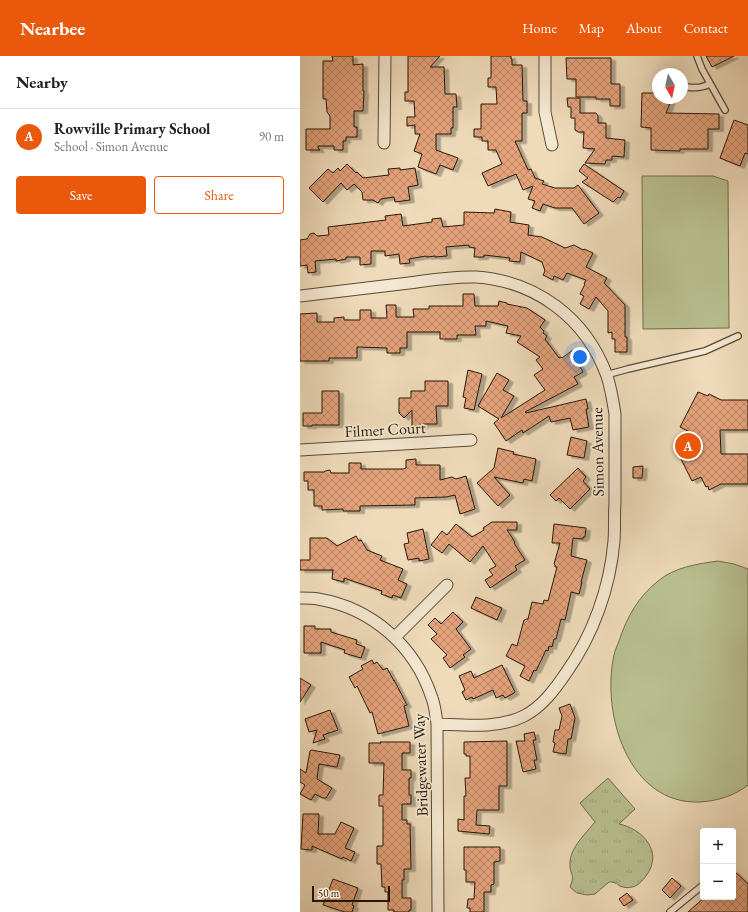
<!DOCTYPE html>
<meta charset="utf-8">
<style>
body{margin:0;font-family:"EB Garamond",serif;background:#f2f2f2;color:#202124}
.controls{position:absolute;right:12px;bottom:12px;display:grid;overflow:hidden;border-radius:4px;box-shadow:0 4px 16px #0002}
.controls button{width:36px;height:36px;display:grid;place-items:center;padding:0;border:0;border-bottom:1px solid #e0e0e0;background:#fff;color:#202124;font:20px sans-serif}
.compass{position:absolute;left:352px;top:12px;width:36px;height:36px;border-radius:50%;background:#fff;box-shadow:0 4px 16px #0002;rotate:171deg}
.scale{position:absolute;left:12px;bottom:10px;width:78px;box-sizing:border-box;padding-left:4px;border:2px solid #27180a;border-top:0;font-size:11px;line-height:14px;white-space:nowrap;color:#27180a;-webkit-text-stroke:3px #f5e8d2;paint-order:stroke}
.you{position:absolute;left:280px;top:301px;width:14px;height:14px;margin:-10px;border:3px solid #fff;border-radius:50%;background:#1a73e8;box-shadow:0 0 0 6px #1a73e833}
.badge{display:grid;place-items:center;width:26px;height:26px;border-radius:50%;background:#ea580c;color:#fff;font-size:13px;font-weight:700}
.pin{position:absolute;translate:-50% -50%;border:2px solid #fff;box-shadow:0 1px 4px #0006}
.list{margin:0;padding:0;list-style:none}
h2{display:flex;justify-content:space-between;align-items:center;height:52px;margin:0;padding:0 16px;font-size:17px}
h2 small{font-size:13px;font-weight:400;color:#757577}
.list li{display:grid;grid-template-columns:26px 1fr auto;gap:12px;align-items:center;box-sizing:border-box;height:56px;padding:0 16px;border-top:1px solid #e0e0e0}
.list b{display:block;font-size:15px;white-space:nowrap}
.list p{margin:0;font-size:13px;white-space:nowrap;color:#757577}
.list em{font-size:13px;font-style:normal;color:#757577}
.actions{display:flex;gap:8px;padding:12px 16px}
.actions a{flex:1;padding:9px 0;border:1px solid #ea580c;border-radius:4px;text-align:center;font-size:14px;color:#ea580c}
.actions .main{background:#ea580c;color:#fff}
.map{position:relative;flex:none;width:448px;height:856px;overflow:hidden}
header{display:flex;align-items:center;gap:24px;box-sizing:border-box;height:56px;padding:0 20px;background:#ea580c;color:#fff}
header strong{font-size:19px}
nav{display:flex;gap:22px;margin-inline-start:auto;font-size:14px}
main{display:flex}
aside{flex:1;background:#fff}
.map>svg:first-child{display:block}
.grass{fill:url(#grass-tufts);stroke:#706c4d}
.pitch{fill:#b9c090;stroke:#706c4d}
.building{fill:url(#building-cross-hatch);stroke:#27180a;filter:url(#shadow)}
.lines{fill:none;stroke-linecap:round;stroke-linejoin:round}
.lane-casing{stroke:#594936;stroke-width:8}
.street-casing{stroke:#594936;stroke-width:13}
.lane{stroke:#f5e8d2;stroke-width:5.5}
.street{stroke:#f5e8d2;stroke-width:11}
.labels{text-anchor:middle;stroke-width:3.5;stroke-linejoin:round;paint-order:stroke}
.street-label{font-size:16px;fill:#27180a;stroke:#f5e8d2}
</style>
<header>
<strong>Nearbee</strong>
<nav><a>Home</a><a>Map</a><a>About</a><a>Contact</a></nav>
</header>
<main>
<aside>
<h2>Nearby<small></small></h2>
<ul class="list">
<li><span class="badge">A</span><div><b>Rowville Primary School</b><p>School · Simon Avenue</p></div><em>90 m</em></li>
</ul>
<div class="actions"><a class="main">Save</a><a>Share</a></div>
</aside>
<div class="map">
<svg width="448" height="856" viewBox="0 0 448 856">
<defs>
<pattern id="grass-tufts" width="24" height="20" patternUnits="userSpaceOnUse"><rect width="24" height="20" fill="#b9c090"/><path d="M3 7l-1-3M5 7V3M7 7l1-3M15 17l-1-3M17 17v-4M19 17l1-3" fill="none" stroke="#9fa47b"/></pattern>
<pattern id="building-cross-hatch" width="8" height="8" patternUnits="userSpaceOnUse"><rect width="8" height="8" fill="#e5a37b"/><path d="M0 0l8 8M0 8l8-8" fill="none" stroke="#ba8463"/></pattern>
<filter id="shadow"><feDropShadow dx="4.5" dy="2.5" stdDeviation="0" flood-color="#0004"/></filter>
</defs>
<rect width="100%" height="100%" fill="#efdbba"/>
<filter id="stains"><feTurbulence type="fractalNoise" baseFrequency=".005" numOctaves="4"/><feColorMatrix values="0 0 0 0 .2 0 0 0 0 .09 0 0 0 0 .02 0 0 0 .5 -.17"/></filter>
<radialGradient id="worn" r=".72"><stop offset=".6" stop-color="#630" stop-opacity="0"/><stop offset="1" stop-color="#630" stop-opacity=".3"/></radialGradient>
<path class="grass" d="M308 722 335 753 319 768C343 773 364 796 346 820 343 824 338 830 332 831 329 832 324 832 320 830 318 829 317 827 315 827 313 826 311 826 309 826L295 838 287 839 277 837 270 831C276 818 269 818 270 807 270 792 286 777 295 766L280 747Z"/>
<path class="pitch" d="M342 120H413L428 125 429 272 343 273Z
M418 505 434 508 448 513V729C434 740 417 745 400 746 328 749 301 657 314 599 315 594 317 590 319 585 327 561 338 541 358 525 375 511 397 508 418 505Z"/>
<path class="building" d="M32 0H53V9L63 8V35H64L63 55H54V71H57V81H46V85H43V94H34V90H18V92L20 94H6V73H30V60L27 56 26 43H23V5H33Z
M108 0H140L130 11H144L145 38H156L157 51H153V72H151V78H136V94L158 102 153 114 140 109 136 118 118 111 122 98 114 95 120 78H115V69L107 70V61H115L114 45H105V36H108Z
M191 0H211V3H212V9H222L223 45H227V57H222V85H215L228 114 231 113 235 122 244 125 242 128 255 132H274L278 129 299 157 284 168 272 152H255L243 148 240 155 232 152 235 145 228 143 233 130 223 134 216 118 188 130 182 117 202 108 196 94H188V85H182V81H174V73H181V48H197L196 31H188V22H191Z
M406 0H434L412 11Z
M266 2H311V28H320V50H310V43H296V41H276V23H267Z
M342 37H358V42H372L366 57 419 58V73H408V93H380V95L351 94V72L341 71Z
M267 42H280V57H296L298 60V67H306V82L325 84 324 101 312 100V104H306L305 108 285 107 295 93 283 92 284 76H278L275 74V62H271V51H268Z
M434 64 448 69V98L445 97 440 110 420 102Z
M47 108 56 117 57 116 63 122 89 119 88 113 100 112V114L115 112 118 129 108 131 110 144 95 146 94 141 81 143 78 147 73 144H63L62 136 54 128 47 134 41 127 23 146 9 132 28 113 33 117 38 112 40 115Z
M284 108 324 135 320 142 318 141 313 146 282 126 288 122 279 115Z
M195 153 211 156 210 166 229 169 228 179 242 181 265 192 274 189 283 194 284 193 293 197 286 211 307 222 304 227 325 249V281H327V296H315V283H312V276L308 277V255L296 241 289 253 280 248 284 240 280 238 285 228H284L286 224 267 217 263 224 254 220 253 224 243 219 245 215 242 206 221 196 220 206 209 205 210 202 184 199V201H174L175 192 169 191V189L146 191 147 200 135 201V200L127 201 126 200 109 203 110 207 100 208 99 198 85 200V195H71V208L60 209V201H46V203L36 205V203L15 205 16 216 8 217 7 209 0 210V184L7 183 10 178 14 177 17 180 29 179 28 171 86 164 85 160 101 158 103 170 132 166V163L141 162 143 171 164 169V156L194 157Z
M163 238H174L175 250H198L199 245 207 247V248L227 252 245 264 240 271 244 275 243 277 247 280 245 283 259 302 261 301 262 302 273 294 279 303 277 305 283 316 274 321 278 328 225 356 226 357 286 343 288 353H286L289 371 273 374 270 362 251 366 249 360 223 377 222 374 206 385 194 367 199 363 178 350 197 317 209 324 203 334 214 340 201 362 245 334 234 319 243 313 236 304 240 301 217 286 221 280 206 277 208 270 186 265V270H175L176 279H157V283H140V276H107V292H100V297H87V292L57 291V302H29V305H0V258L17 257V266H34V262L44 261V264H60V254H71V262H87L86 249H96V261H114L113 253H129V250H163Z
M168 314 182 318 174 354 164 352 166 342 163 341Z
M125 325H148V350H136L137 368H123V370H112V354L104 362 99 357V342H111V335H125Z
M22 335H39V369H12V370H3V357H22Z
M398 336 408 340 409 338 421 344H448V374H420L421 398H448V428H421L409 434 408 430 406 431 401 421 392 425 380 401 390 397 385 386 390 376 380 371Z
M271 381 287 385 284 402 267 399Z
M198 392 214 396 213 398 236 403 232 425 224 423 223 427 194 421 210 439 198 450 177 427 194 412Z
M116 403V409H140V424L152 421 156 423 166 420 175 453 160 458 155 439 146 441 115 442V449L60 450V455H43V453L22 454V450H14V434H8V425H4V416H24L25 415 30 414 31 417H49V407H61V413H103L106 412V404Z
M343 410 342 422H333V411Z
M278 412 286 421 283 425 290 433 270 453 259 442 256 445 250 439Z
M192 466H217V474H207L215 486 214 487 225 504 215 510 217 514 190 532 185 524 193 519 189 514 196 510 183 490 170 506 149 488 142 497 131 489 142 475 147 479 156 468 172 481 184 474 183 472Z
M254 468 286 472 285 481H283V483L273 482 271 500 287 504 281 526H282L279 538 271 536V537L265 564 261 563 256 583H254L252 591 249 590 248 595 246 594 236 615 234 614 229 625 220 620 225 610 206 600 212 588 217 590 224 564H225L226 563H228L232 546 243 548 244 544 248 545 257 511H255V509L254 508 260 487H252Z
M123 473 129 503 119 505V502L108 504 104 488 109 487 107 477Z
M56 480 59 485 61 484 67 494 82 500 80 504 103 513 98 524 107 528 101 542 93 539 92 542 81 538 82 535 44 522V526L32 523 33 514H0V504H10V482H27L37 490Z
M176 541 202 552 197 564 171 552Z
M153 556 163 566 156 573 171 593 163 599 165 601 150 612 143 602 147 599 131 583 137 578 128 569 135 562 141 568Z
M4 570H15V573H31V576L57 584 56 588 65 591 61 602 44 597 45 594 21 586V597H4Z
M72 604 74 608 77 606 83 614 87 612 94 625V624L107 649 104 650 109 670 78 678 72 656 70 657 57 630 55 632 49 621 63 613 61 610Z
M202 609 215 636 214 637 205 642 203 639 196 642 193 634 173 643 172 641 166 644 162 636 165 634 159 620 171 615 174 622Z
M0 622 11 629 0 646Z
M270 648 275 662 271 683H268L266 698 253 696 255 687 253 686 255 674H259L262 660 259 652Z
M30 654 38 674 23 679 25 683 13 687 17 674 9 676 5 663Z
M234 676 236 684H233L237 704H234L236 713 223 716 216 685H225L224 678Z
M207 685V730H199V754H177L176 769 190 770 189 778 158 775V763L164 764V740H166L165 722H170V700H166V698H164V686Z
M80 686H110V697H102V714H111V722H109V739H111V748H102V764H107V768H110L111 813H104V824H102V842H111V854H109V856H94V854H88V836H85V831H82L81 808H77V790H83V750H79V739H83L84 707H69V687H81Z
M11 694 40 699 37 711 19 708 17 723 32 732 26 742H23L15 738 11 744 0 738 5 729 0 726V713L6 717 10 695Z
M3 758H19L18 778H35L41 766 54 772 45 792 55 796 51 805 43 801 42 803 12 790V794L1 793Z
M164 791H200V805L194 806V828L191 829V836H184V856H170V852H167L168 843H174L175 826H166V814H164Z
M433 814 448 828V856H388L405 841H433Z
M372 822 381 830 370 842 362 834Z
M33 823 58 832 52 849 54 850 52 856H45L23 849Z
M327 837 333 844 324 850 319 843Z"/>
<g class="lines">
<defs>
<path id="lane" d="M397 0 402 13 425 54
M386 31C397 32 401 32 410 28
M306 319 328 313 405 295 438 280
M370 856 403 829"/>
<path id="street" d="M245 0V56L252 89
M84 87 85 0
M0 240C36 236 73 231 109 227 131 224 153 220 176 221 236 225 286 262 307 320 311 332 313 345 315 358 315 387 315 417 315 446 314 459 315 472 314 485 310 532 293 579 266 617 255 633 242 651 224 660 198 673 165 669 137 668
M0 394 171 384
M0 542C6 542 12 542 18 543 72 552 115 590 132 642 135 650 136 660 137 668L138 856
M95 581 147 529"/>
</defs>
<use href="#lane" class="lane-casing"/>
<use href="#street" class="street-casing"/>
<use href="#lane" class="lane"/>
<use href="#street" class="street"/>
</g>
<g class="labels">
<g class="street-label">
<text transform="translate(85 373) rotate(-3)" y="6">Filmer Court</text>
<text transform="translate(297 396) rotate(-91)" y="6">Simon Avenue</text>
<text transform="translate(120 709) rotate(-92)" y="6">Bridgewater Way</text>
</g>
</g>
<rect width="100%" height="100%" filter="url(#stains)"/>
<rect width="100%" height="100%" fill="url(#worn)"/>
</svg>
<div class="controls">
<button>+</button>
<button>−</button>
</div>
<svg class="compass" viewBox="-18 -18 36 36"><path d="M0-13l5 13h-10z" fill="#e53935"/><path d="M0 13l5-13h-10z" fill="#757577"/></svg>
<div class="scale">50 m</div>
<div class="you"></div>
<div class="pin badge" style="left:388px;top:390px">A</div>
</div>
</main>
